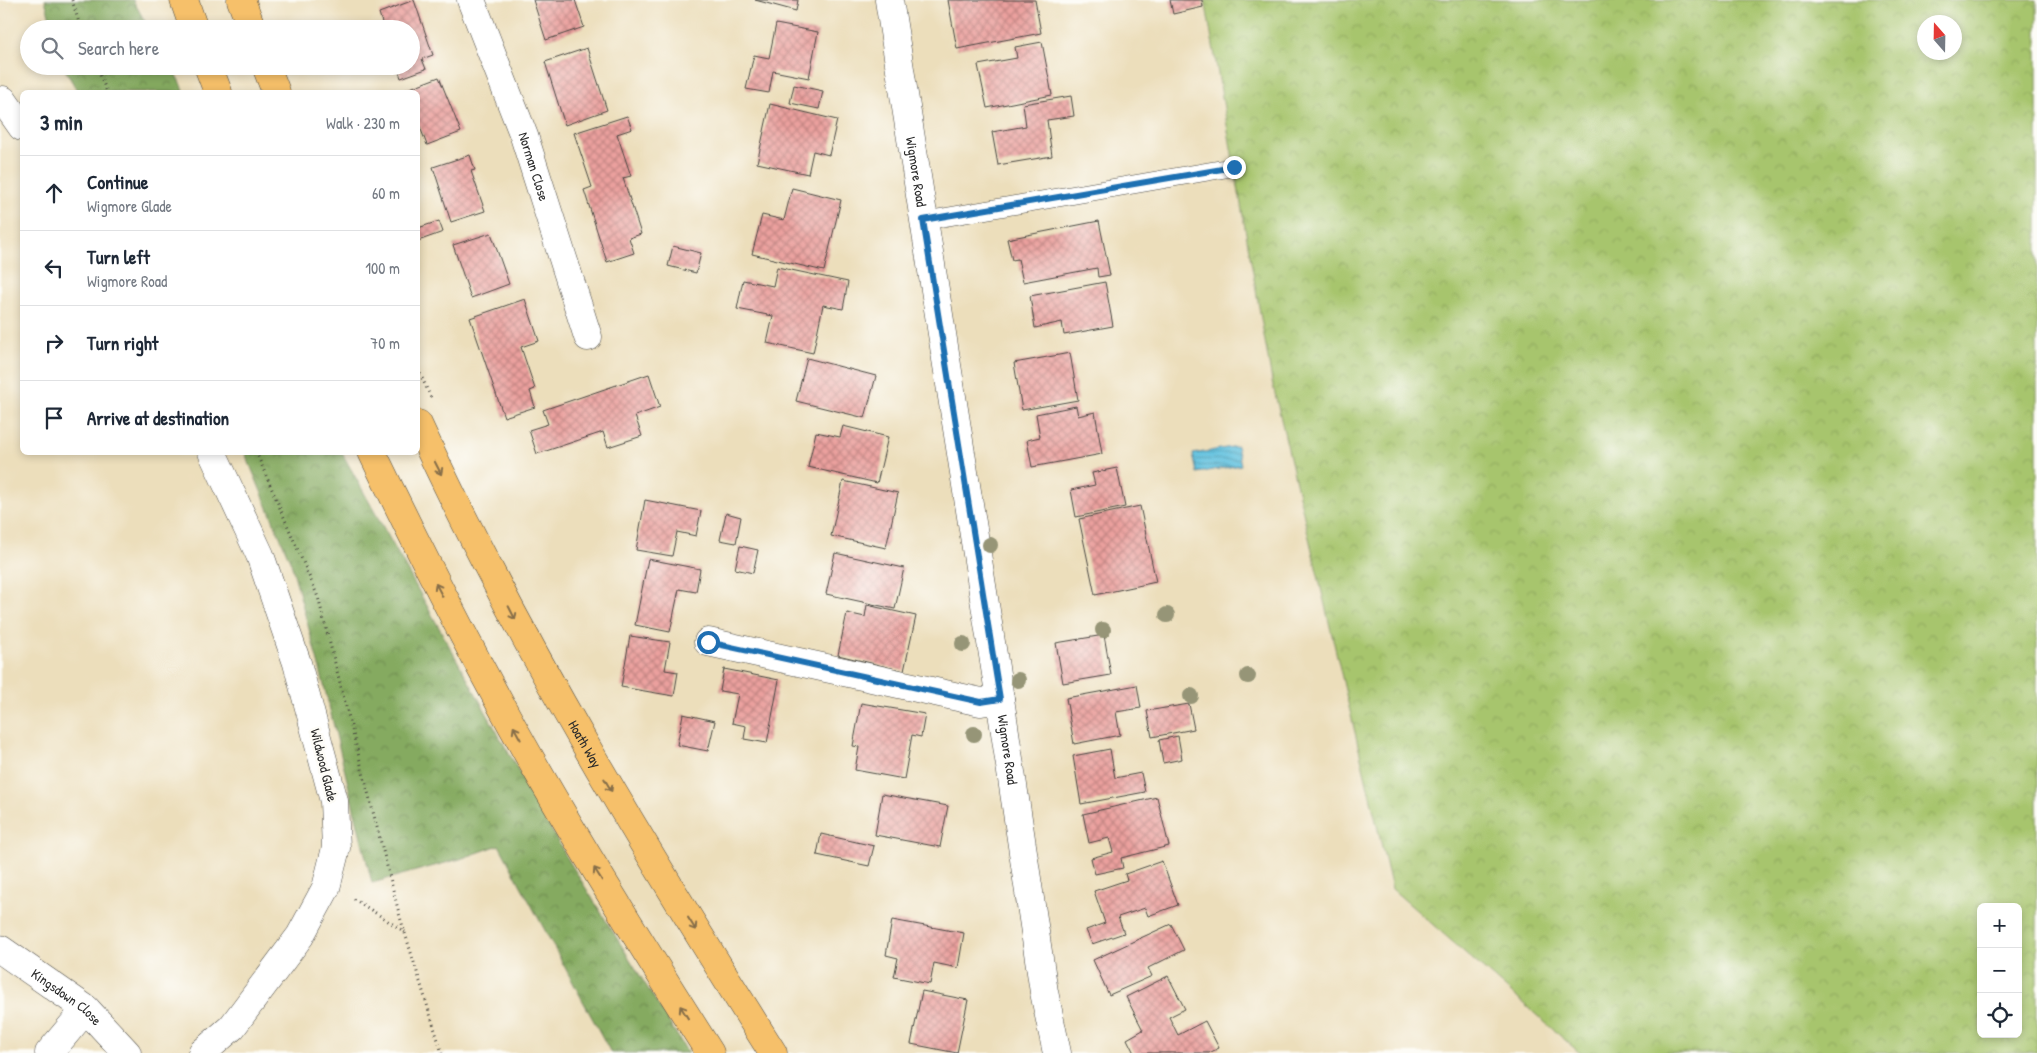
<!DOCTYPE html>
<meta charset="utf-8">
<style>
body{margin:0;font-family:"Patrick Hand",sans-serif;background:#f2f2f3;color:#1f2937}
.controls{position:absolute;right:15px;bottom:15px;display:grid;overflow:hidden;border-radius:8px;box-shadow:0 2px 8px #0003}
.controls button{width:45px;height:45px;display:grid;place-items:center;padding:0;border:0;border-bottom:1px solid #e0e1e3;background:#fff;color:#1f2937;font:25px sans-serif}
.compass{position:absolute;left:1917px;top:15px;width:45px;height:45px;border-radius:50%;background:#fff;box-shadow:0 2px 8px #0003;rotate:340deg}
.stop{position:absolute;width:15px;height:15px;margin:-11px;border:4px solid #1f6fb2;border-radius:50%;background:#fff}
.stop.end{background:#1f6fb2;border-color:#fff;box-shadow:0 1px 5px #0008}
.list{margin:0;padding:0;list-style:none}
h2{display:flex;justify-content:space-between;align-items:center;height:65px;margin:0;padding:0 20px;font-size:21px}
h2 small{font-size:16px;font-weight:400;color:#747a83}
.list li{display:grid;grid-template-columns:32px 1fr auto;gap:15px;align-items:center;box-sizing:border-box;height:75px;padding:0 20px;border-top:1px solid #e0e1e3}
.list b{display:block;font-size:19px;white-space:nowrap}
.list p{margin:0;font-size:16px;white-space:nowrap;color:#747a83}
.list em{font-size:16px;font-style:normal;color:#747a83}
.icon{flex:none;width:28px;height:28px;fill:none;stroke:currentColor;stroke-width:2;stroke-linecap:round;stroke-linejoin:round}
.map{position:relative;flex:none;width:2037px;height:1053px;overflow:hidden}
.search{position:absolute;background:#fff;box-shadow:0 2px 8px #0003;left:20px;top:20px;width:400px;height:55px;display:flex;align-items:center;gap:12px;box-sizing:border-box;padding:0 18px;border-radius:28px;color:#747a83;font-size:19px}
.panel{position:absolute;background:#fff;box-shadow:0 2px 8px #0003;left:20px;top:90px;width:400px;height:365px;border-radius:8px}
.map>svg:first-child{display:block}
.forest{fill:url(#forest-crowns);stroke:#586a46}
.park{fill:url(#park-crowns);stroke:#69784c;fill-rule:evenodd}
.water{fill:url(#water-rules);stroke:#467685}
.building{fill:url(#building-cross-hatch)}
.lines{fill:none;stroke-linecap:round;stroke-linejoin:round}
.service-casing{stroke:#484641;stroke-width:19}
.minor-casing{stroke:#484641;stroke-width:29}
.primary-casing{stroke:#484641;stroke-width:29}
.path{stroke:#484641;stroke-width:3;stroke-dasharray:1 4;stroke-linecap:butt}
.service{stroke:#fff;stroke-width:18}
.minor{stroke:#fff;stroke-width:28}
.primary{stroke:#f6c06b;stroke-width:28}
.tree{fill:#969577}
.oneway{stroke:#866e48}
.route{stroke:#1f6fb2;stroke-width:6}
.labels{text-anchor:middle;stroke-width:5;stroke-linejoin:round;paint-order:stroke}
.street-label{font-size:14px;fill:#2b2b2b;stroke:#fdfcf7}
</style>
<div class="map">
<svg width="2037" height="1053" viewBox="0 0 2037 1053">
<defs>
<pattern id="forest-crowns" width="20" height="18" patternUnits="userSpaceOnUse" patternTransform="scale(1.25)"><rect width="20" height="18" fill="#85aa60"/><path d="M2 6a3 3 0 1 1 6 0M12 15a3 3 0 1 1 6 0" fill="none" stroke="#6d8b4f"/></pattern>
<pattern id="park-crowns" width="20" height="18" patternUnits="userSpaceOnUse" patternTransform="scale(1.25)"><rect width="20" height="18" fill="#a7c56d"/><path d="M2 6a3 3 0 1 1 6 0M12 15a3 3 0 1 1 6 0" fill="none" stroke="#90a95f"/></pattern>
<pattern id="water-rules" width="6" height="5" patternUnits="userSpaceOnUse" patternTransform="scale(1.25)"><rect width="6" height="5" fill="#60c1df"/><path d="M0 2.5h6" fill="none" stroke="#4f9db5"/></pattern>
<pattern id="building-cross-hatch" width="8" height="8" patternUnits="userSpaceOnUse" patternTransform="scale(1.25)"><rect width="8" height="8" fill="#eba09e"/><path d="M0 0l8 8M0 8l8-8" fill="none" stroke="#bf8381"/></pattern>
</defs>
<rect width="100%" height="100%" fill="#fdfcf7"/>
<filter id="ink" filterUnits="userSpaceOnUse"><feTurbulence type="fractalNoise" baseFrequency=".02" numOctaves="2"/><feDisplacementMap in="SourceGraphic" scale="10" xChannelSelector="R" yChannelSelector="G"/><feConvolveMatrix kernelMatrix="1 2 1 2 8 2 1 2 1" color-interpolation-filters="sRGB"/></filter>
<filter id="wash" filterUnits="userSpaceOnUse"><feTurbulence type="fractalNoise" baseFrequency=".0096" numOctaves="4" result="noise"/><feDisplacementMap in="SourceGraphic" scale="20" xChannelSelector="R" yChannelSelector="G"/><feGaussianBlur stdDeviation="1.12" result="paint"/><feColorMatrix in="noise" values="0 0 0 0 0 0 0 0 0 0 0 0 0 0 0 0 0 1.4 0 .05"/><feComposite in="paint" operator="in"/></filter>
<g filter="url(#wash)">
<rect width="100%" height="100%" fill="#ecdebb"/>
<path class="forest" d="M45 0H133L149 29H53Z
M63 66H171L185 92H78Z
M245 453H342L566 856 688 1053H611L499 845 460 859 372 883 322 677 291 563Z"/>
<path class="park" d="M1205 0H2037V1053H1580L1392 889 1272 381ZM1924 22H1954V52H1924ZM1981 907H2018V1034H1981Z"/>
<path class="water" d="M1237 446 1241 465 1197 473 1193 454Z"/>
<g id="blocks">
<path class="building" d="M414 0 433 55 422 59 426 69 401 78 397 66H411V29H384L379 13Z
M533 0H575L584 27 546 40Z
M755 0H798L796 11Z
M948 0H1035L1041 33 957 49Z
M1170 0H1202L1203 7 1173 14Z
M776 24 818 32 809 78 773 71 769 93 746 89 754 55 769 58Z
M1042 42 1052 95 987 108 978 65 1017 58 1015 47Z
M587 48 607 110 565 125 545 62Z
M439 77 461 132 427 145 418 122V92H406L405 90Z
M794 85 823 91 819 109 790 103Z
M1071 96 1074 116 1047 120 1052 156 998 165 992 132 1026 126 1023 104Z
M770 104 837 120 829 155 813 151 808 174 757 163Z
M627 116 632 129 617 134 631 176 623 178 641 234 629 238 634 253 607 262 584 190 592 187 574 133Z
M470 155 475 170 471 171 485 211 451 222 433 167Z
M792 188 841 200 824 271 752 254 762 215 784 220Z
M439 221 443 232 418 241V228Z
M1099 221 1110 275 1098 277 1097 268 1023 282 1018 259 1012 260 1007 239Z
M491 233 509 284 471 298 453 245Z
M673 246 701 253 696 273 668 266Z
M777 267 848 282 843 309 823 305 813 353 767 343 773 316 737 309 743 280 773 286Z
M1105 282 1113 326 1064 335 1062 322 1035 328 1030 296Z
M525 299 539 341 521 347 535 389 530 391 535 407 504 417 470 318Z
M1070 353 1078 400 1022 410 1014 363Z
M807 358 876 376 865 418 796 401Z
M649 374 660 407 635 416 642 436 608 447 603 432 537 454 529 430 548 424 543 410Z
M1076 406 1078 416 1095 412 1102 454 1032 467 1027 440 1040 437 1036 414Z
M843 426 888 437 877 483 808 467 816 432 840 437Z
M1117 468 1125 507 1076 517 1071 490 1095 485 1092 473Z
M843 481 898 493 886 548 831 536Z
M645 500 701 511 696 536 677 532 672 556 636 550Z
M1140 506 1156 582 1095 595 1079 519Z
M726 513 741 517 736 543 720 540Z
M740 546 758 550 753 573 735 569Z
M835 553 904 568 895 609 826 594Z
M648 559 700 569 696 592 679 589 670 632 635 625Z
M867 605 916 616 904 671 838 655 847 613 865 617Z
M1104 635 1111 675 1063 683 1056 643Z
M630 636 670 642 665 670 678 672 674 696 621 687Z
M724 669 779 680 767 743 744 739 746 726 732 723 738 694 720 691Z
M1137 685 1141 708 1116 712 1120 735 1074 744 1066 698Z
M861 703 925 714 921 737 912 735 904 779 855 770 859 747 853 746Z
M1189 704 1194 729 1152 737 1147 711Z
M683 714 715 721 708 751 677 745Z
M1178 736 1182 759 1163 763 1159 740Z
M1110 749 1115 778 1141 773 1145 792 1081 804 1073 756Z
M882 794 948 806 940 847 875 835Z
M1157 797 1169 846 1121 858 1123 868 1095 874 1091 858 1113 852 1109 838 1089 843 1083 814Z
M821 834 874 846 869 866 817 855Z
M1162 861 1178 905 1148 916 1145 908 1118 917 1124 933 1092 944 1086 930 1105 923 1094 891 1127 880 1125 874Z
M892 920 964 933 958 968 934 963 930 984 894 977 898 958 886 955Z
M1171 924 1184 950 1148 968 1152 976 1109 995 1093 960Z
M1168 976 1185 1009 1169 1017 1178 1035 1205 1021 1219 1048 1209 1053H1134L1127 1039 1143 1030 1126 997Z
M922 991 968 1000 957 1053 911 1044Z"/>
</g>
</g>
<g filter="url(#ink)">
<use href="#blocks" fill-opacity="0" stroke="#484641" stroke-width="1"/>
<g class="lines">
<defs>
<path id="service" d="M923 221 1234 167"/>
<g id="minor">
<path id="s1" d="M471 0 524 136 588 337"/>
<path id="s2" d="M889 0 1000 699 1044 992 1057 1053"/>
<path d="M3 100 22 127"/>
<path d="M708 642 981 702 1000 699"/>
<path id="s3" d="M0 949 86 1009 127 1053"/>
<path d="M49 1053 86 1009"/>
<path d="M202 1053 232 1027 300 936 326 888 336 848 334 801 297 663 260 555 212 452"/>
</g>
<g id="primary">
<path d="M184 0 194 29"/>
<path d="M241 0 252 29"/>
<path d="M208 66 218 92"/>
<path d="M266 66 276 92"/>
<path id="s4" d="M418 424C519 643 644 849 773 1053"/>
<path d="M372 452C423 558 476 663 534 765 590 863 650 958 710 1053"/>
</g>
</defs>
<use href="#service" class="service-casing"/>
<use href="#minor" class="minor-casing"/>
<use href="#primary" class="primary-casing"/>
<path class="path" d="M72 0 81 29
M96 66 107 92
M418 369 431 398
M256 452 318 597 400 917 442 1053
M354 899 405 932"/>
<use href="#service" class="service"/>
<use href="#minor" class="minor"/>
<use href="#primary" class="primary"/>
</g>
<g class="tree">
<circle cx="990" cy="545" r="8"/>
<circle cx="1167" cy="615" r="8"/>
<circle cx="1103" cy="630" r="8"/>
<circle cx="963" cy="644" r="8"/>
<circle cx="1248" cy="676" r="8"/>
<circle cx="1018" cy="680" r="8"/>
<circle cx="1191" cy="696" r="8"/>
<circle cx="974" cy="734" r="8"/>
</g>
<defs><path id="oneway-shaft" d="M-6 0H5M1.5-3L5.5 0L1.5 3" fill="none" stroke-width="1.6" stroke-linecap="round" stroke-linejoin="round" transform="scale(1.25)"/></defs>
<g class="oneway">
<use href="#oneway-shaft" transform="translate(438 468) rotate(63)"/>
<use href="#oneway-shaft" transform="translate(439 590) rotate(-118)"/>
<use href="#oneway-shaft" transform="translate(512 613) rotate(63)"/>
<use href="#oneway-shaft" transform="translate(517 733) rotate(-119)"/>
<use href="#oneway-shaft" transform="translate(608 785) rotate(60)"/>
<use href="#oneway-shaft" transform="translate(598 874) rotate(-122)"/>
<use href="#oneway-shaft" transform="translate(692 924) rotate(58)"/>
<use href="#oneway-shaft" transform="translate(684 1012) rotate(-122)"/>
</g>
</g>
<g class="lines" filter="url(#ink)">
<path class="route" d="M708 642 981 702 1000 699 923 220 1234 167"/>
</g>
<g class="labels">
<g class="street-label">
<text dy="5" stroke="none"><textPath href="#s1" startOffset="178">Norman Close</textPath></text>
<text dy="5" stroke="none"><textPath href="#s2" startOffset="174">Wigmore Road</textPath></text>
<text dy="5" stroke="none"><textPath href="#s4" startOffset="361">Hoath Way</textPath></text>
<text dy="5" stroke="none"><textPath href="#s2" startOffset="759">Wigmore Road</textPath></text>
<text transform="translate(324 765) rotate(76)" y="5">Wildwood Glade</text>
<text dy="5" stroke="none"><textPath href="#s3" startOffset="82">Kingsdown Close</textPath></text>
</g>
</g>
</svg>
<div class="controls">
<button>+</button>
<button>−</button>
<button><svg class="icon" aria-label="locate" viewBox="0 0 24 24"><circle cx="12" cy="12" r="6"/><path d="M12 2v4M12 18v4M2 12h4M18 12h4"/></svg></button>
</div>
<svg class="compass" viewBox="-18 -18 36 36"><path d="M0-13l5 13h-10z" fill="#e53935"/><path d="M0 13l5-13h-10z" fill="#747a83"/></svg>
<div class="stop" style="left:708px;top:642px"></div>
<div class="stop end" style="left:1234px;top:167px"></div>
<div class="search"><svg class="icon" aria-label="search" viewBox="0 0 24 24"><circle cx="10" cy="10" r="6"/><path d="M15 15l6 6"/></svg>Search here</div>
<section class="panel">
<h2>3 min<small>Walk · 230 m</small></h2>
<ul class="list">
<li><svg class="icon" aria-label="ahead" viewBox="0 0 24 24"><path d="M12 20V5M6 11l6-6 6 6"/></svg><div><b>Continue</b><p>Wigmore Glade</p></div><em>60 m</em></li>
<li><svg class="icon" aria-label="left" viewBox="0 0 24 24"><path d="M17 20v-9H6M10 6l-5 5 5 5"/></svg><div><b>Turn left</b><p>Wigmore Road</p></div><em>100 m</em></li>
<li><svg class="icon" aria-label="right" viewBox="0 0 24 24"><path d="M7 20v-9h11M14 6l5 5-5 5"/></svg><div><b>Turn right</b></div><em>70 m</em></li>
<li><svg class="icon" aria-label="arrive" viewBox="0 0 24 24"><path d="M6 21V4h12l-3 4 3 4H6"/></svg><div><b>Arrive at destination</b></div></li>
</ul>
</section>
</div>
